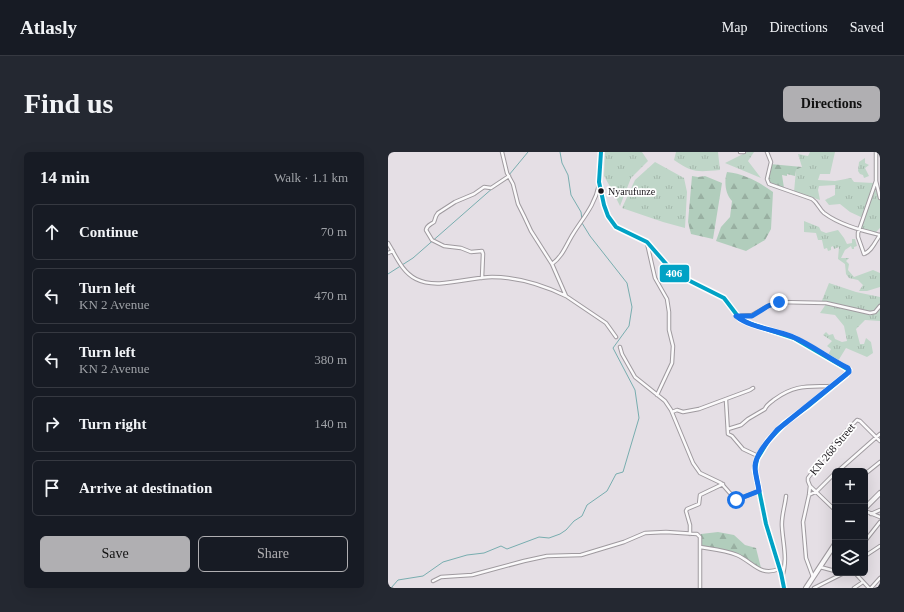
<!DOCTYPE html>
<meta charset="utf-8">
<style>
body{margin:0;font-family:"Times New Roman",serif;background:#242831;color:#f1f3f6}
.controls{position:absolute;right:12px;bottom:12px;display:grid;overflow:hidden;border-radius:6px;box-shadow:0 4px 16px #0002}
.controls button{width:36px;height:36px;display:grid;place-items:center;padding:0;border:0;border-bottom:1px solid #363941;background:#171b24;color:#f1f3f6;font:20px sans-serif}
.stop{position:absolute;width:12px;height:12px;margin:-9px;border:3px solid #1a73e8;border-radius:50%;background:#fff}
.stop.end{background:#1a73e8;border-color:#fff;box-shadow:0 1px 4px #0008}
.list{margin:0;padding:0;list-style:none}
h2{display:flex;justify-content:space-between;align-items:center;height:52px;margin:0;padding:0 16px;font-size:17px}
h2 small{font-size:13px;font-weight:400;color:#9ea1a6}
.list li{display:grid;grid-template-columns:26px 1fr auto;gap:12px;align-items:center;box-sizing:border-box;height:56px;margin:0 8px 8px;padding:0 8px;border:1px solid #363941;border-radius:6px}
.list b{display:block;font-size:15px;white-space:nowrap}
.list p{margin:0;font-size:13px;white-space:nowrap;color:#9ea1a6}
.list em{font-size:13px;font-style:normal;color:#9ea1a6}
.actions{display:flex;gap:8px;padding:12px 16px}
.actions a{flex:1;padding:9px 0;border:1px solid #b0afb2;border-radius:6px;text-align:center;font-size:14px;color:#b0afb2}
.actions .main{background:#b0afb2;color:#111}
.icon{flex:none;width:22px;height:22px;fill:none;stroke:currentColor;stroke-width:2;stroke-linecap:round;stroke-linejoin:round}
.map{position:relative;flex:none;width:492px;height:436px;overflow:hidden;border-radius:6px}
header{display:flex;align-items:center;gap:24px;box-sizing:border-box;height:56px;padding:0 20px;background:#171b24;border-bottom:1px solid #363941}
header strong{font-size:19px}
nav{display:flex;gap:22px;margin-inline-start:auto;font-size:14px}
.intro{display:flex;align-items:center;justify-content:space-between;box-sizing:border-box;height:96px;padding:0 24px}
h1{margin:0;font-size:28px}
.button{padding:10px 18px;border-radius:6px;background:#b0afb2;color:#111;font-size:14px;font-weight:700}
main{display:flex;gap:24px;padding:0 24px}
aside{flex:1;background:#171b24;border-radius:6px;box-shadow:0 4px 16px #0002}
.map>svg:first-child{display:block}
.grass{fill:url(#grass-tufts)}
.forest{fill:url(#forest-firs)}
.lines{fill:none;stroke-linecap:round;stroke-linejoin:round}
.stream{stroke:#78adaf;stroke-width:1}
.minor-casing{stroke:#9f9a9f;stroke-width:4.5}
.secondary-casing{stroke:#9f9a9f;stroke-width:6}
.minor{stroke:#fbfafb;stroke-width:2.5}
.secondary{stroke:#fbfafb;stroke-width:4}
.bus-1-casing{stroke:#fff;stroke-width:7}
.bus-1{stroke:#01a2c5;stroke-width:4}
.route{stroke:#1a73e8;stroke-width:5}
.bus-dot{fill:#181419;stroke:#fff;stroke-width:1.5}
.labels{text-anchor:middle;stroke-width:3.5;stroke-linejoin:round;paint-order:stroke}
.bus-label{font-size:10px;fill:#181419;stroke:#fff;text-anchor:start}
.street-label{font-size:11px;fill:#181419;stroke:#fff}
.line-badge{stroke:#fff;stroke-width:1.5}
.badge-label{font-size:11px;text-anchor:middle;font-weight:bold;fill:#fff}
</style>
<header>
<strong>Atlasly</strong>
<nav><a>Map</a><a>Directions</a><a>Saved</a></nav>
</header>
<div class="intro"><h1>Find us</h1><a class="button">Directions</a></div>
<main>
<aside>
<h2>14 min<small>Walk · 1.1 km</small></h2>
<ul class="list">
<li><svg class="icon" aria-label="ahead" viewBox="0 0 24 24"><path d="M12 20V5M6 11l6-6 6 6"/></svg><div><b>Continue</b></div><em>70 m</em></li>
<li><svg class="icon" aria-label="left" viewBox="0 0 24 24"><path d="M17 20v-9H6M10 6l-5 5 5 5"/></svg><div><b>Turn left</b><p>KN 2 Avenue</p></div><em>470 m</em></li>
<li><svg class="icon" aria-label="left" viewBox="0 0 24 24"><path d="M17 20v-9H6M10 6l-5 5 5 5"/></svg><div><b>Turn left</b><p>KN 2 Avenue</p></div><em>380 m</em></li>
<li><svg class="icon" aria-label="right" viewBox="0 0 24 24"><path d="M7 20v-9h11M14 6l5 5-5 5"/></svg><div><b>Turn right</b></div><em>140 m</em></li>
<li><svg class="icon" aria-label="arrive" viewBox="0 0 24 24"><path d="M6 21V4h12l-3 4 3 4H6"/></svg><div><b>Arrive at destination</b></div></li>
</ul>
<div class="actions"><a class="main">Save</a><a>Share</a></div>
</aside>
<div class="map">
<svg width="492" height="436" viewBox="0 0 492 436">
<defs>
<pattern id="grass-tufts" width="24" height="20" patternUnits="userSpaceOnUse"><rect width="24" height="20" fill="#bfd6c8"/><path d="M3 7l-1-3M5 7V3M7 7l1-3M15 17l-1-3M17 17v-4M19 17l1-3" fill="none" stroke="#a3b7ab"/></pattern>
<pattern id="forest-firs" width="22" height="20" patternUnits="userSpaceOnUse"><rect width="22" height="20" fill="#b1cdbc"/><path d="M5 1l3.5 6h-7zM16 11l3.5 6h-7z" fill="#98afa1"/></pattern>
</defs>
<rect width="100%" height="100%" fill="#e5dfe5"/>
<path class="grass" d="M217 0H254L260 9 243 26 232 54 224 38 216 24Z
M288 0H330L332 18C309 20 305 21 286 8Z
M359 0H366L360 9 373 26 337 11Z
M422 0H447L442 22H432L430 28 447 29 463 26 466 30 486 31 477 55 475 66 462 60 452 52 441 53 437 48 447 43V33L431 34 430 38 432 48 406 40 408 18 414 15 410 2 420 4Z
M477 6V11L481 13 477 16 481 24 476 26 475 23 472 22 470 19 471 10Z
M267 10 296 26 299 40 297 76 275 70 234 56 247 28Z
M487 37 492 48V76L487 81 472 78 486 38Z
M416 69 431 75 433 79 438 81 450 78 456 86 459 92 464 91V87H467L469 94 466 95V97H464L463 94 457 98 453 106H461L458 109 461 112 460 118 466 125 485 118 492 121V135L479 139H471L475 133 470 128 461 126 458 122 457 112 450 107 451 95 446 97 445 94 443 95V98L440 99 439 96 436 97 434 88H430L428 81 416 80Z
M441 131 468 140 492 145V169L477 168 468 177 472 192H476L478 186 483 190 485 201 479 205 458 196 450 209 440 203 443 197 439 194 444 189 435 183 438 180 441 183 445 182 447 187 454 190 459 189 456 174 447 163 432 161 438 152 433 151Z"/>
<path class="forest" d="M382 12 414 15 408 18 407 24 399 22V24L394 23 396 36 388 35 380 30Z
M339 20C357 22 371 30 385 40L383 77 377 88 358 99 328 89 333 75 342 65 344 49C337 42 336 29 339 20Z
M304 24 310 25 317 24 334 31 325 87 303 82 300 70Z
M330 380 346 383 357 393 368 396 373 416 355 407 350 402 312 394 313 382Z"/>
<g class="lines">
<path class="stream" d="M172 0 174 11 180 23 183 43 193 60 194 68
M121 23 140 0
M0 122 25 106 106 35
M0 436H3L10 428 35 424 55 410 79 403 96 401 113 394 119 397 151 385 161 386 172 382 178 378 186 369 194 364 199 353 219 339 228 322 235 320 251 266 247 238 225 196 241 174 244 155 239 131 202 84 194 71"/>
<defs>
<path id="minor" d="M114 0 119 21 125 32 130 52 136 64 143 79 164 112 178 144 218 171 228 185
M352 0H356
M379 0 383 10 379 27 381 32 424 47C430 51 431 57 436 61 452 73 473 78 492 83
M488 0V29L492 46
M488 29 470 81V85L476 102C484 99 487 90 492 83
M0 91C8 104 14 120 28 127 49 138 81 125 104 125 130 125 155 133 178 144
M259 91 267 126 279 147 281 160V178L285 194 284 211 269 243
M0 101 5 99
M164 112C175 104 178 93 185 82 195 66 207 53 211 33
M94 126 95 102 94 99 83 100 73 96 56 94 44 88 38 78C39 73 42 73 46 70L48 64 50 61 67 50 86 42 96 35 103 36 121 24
M350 164 364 163 380 154 391 150 438 151 482 161 487 160 492 154
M232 195 234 202 247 225 277 249 283 258 305 311 312 321 333 331 348 348 371 339
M338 248 340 282 344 284 355 297 370 304
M284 260 289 258 295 260 311 257 362 238 365 236
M340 277 353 273 360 267 377 257C378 253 383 250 387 247 408 232 420 235 444 234
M450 319 492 282
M477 322 492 310
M422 334 447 358
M421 343 429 339 447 321
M477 359 492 365
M483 362 492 358
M302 382V373L298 359 299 357 311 352 312 343 335 332
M477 389 492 370
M312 395C324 397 337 398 349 403 365 410 372 425 391 417
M477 404 492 394
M432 415 447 419
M467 421 481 436
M394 425C400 408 395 392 394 375 393 365 397 354 398 344
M425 425 418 406 415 370 421 343 422 334 420 329V326L443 295 469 268 472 269 492 289
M45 429 53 425 84 423 136 409 159 404 193 403 236 390 257 381 278 380 309 382 312 385V436
M426 436 456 421
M466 436 475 430
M483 436 492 426"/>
<path id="secondary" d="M213 0 211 30 216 53 220 64 228 75 259 90 286 121 336 146 352 167 363 172 406 186 461 218 458 223 419 255 397 271 380 289 369 307 367 318 378 372 393 421 396 436
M477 356 492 341
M418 436 447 392"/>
</defs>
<use href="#minor" class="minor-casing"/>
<use href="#secondary" class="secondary-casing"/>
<use href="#minor" class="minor"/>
<use href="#secondary" class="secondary"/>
<defs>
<path id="bus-1" d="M213 0 211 30 216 53 220 64 228 75 259 90 286 121 336 146 352 167 363 172 406 186 461 218 458 223 419 255 397 271 380 289 369 307 367 318 378 372 393 421 396 436"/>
</defs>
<use href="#bus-1" class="bus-1-casing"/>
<use href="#bus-1" class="bus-1"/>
</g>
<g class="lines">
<path class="route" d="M348 348 371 339C370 331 367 322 367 314 368 301 381 288 389 278L461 220V218L460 216C440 206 423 192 403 184 385 177 363 176 348 164H364L380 154 391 150"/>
</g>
<circle class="bus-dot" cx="213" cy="39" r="3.5"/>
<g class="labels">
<g class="bus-label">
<text x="220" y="43">Nyarufunze</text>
</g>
<g class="street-label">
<text transform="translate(444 297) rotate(-50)" y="4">KN 268 Street</text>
</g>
</g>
<rect class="line-badge" x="271" y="112" width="31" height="19" rx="4" fill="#01a2c5"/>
<g class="badge-label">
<text x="286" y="125">406</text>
</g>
</svg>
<div class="controls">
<button>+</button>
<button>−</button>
<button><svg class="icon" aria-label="layers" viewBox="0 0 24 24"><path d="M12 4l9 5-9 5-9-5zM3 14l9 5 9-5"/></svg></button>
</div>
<div class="stop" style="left:348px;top:348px"></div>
<div class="stop end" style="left:391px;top:150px"></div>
</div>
</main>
